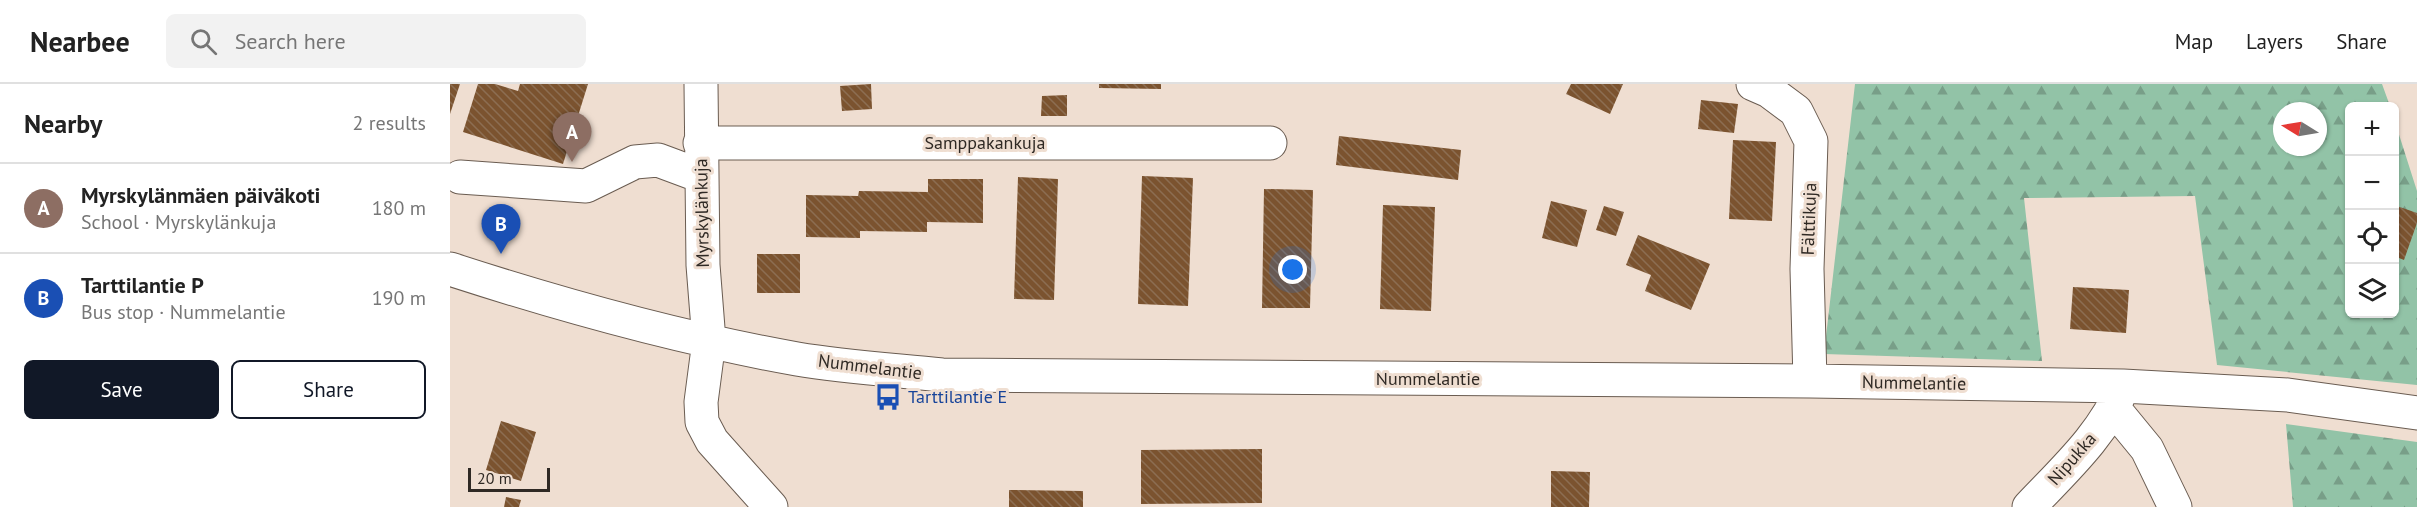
<!DOCTYPE html>
<meta charset="utf-8">
<style>
body{margin:0;font-family:"PT Sans",sans-serif;background:#f2f2f2;color:#222}
.controls{position:absolute;right:18px;top:18px;display:grid;overflow:hidden;border-radius:9px;box-shadow:0 2px 4px #0004}
.controls button{width:54px;height:54px;display:grid;place-items:center;padding:0;border:0;border-bottom:2px solid #e0e0e0;background:#fff;color:#222;font:30px sans-serif}
.compass{position:absolute;left:1823px;top:18px;width:54px;height:54px;border-radius:50%;background:#fff;box-shadow:0 2px 4px #0004;rotate:281deg}
.scale{position:absolute;left:18px;bottom:15px;width:82px;box-sizing:border-box;padding-left:6px;border:3px solid #2f2924;border-top:0;font-size:16px;line-height:21px;white-space:nowrap;color:#2f2924;-webkit-text-stroke:4px #efded1;paint-order:stroke}
.you{position:absolute;left:843px;top:186px;width:21px;height:21px;margin:-15px;border:4px solid #fff;border-radius:50%;background:#1a73e8;box-shadow:0 0 0 9px #1a73e833}
.badge{display:grid;place-items:center;width:39px;height:39px;border-radius:50%;background:#111827;color:#fff;font-size:20px;font-weight:700}
.pin{position:absolute;translate:-50% -50px;filter:drop-shadow(0 2px 3px #0008)}
.pin::after{content:'';position:absolute;top:32px;width:21px;height:18px;background:inherit;clip-path:polygon(0 0,100% 0,50% 100%)}
.list{margin:0;padding:0;list-style:none}
h2{display:flex;justify-content:space-between;align-items:center;height:78px;margin:0;padding:0 24px;font-size:26px}
h2 small{font-size:20px;font-weight:400;color:#767676}
.list li{display:grid;grid-template-columns:39px 1fr auto;gap:18px;align-items:center;box-sizing:border-box;height:90px;padding:0 24px;border-top:2px solid #e0e0e0}
.list b{display:block;font-size:22px;white-space:nowrap}
.list p{margin:0;font-size:20px;white-space:nowrap;color:#767676}
.list em{font-size:20px;font-style:normal;color:#767676}
.actions{display:flex;gap:12px;padding:18px 24px}
.actions a{flex:1;padding:14px 0;border:2px solid #111827;border-radius:9px;text-align:center;font-size:21px;color:#111827}
.actions .main{background:#111827;color:#fff}
.icon{flex:none;width:33px;height:33px;fill:none;stroke:currentColor;stroke-width:2;stroke-linecap:round;stroke-linejoin:round}
.map{position:relative;flex:none;width:1967px;height:423px;overflow:hidden}
header{display:flex;align-items:center;gap:36px;box-sizing:border-box;height:84px;padding:0 30px;background:#fff;border-bottom:2px solid #e0e0e0}
header strong{font-size:28px}
nav{display:flex;gap:33px;margin-inline-start:auto;font-size:21px}
.search{width:420px;height:54px;background:#f2f2f2;display:flex;align-items:center;gap:15px;box-sizing:border-box;padding:0 21px;border-radius:9px;color:#767676;font-size:22px}
main{display:flex}
aside{flex:1;background:#fff}
.map>svg:first-child{display:block}
.forest{fill:url(#forest-firs);fill-rule:evenodd}
.building{fill:url(#building-back-hatch)}
.lines{fill:none;stroke-linecap:round;stroke-linejoin:round}
.minor-casing{stroke:#6a5c51;stroke-width:35}
.minor{stroke:#fff;stroke-width:33}
.labels{text-anchor:middle;stroke-width:6;stroke-linejoin:round;paint-order:stroke}
.street-label{font-size:18px;fill:#2f2924;stroke:#efded1}
.transit-label{font-size:18px;fill:#164399;stroke:#efded1;text-anchor:start}
</style>
<header>
<strong>Nearbee</strong>
<div class="search"><svg class="icon" aria-label="search" viewBox="0 0 24 24"><circle cx="10" cy="10" r="6"/><path d="M15 15l6 6"/></svg>Search here</div>
<nav><a>Map</a><a>Layers</a><a>Share</a></nav>
</header>
<main>
<aside>
<h2>Nearby<small>2 results</small></h2>
<ul class="list">
<li><span class="badge" style="background:#8d6e63">A</span><div><b>Myrskylänmäen päiväkoti</b><p>School · Myrskylänkuja</p></div><em>180 m</em></li>
<li><span class="badge" style="background:#1a4fb4">B</span><div><b>Tarttilantie P</b><p>Bus stop · Nummelantie</p></div><em>190 m</em></li>
</ul>
<div class="actions"><a class="main">Save</a><a>Share</a></div>
</aside>
<div class="map">
<svg width="1967" height="423" viewBox="0 0 1967 423">
<defs>
<pattern id="forest-firs" width="22" height="20" patternUnits="userSpaceOnUse" patternTransform="scale(1.5)"><rect width="22" height="20" fill="#92c3a7"/><path d="M5 1l3.5 6h-7zM16 11l3.5 6h-7z" fill="#789e88"/></pattern>
<pattern id="building-back-hatch" width="6" height="6" patternUnits="userSpaceOnUse" patternTransform="scale(1.5)"><rect width="6" height="6" fill="#7b532f"/><path d="M-1 5l2 2M0 0l6 6M5-1l2 2" fill="none" stroke="#8c6e52"/></pattern>
</defs>
<rect width="100%" height="100%" fill="#efded1"/>
<path class="forest" d="M1405 0H1932L1940 22H1900V230H1944L1945 38 1967 107V301L1767 281 1745 112 1574 114 1592 277 1374 270ZM1832 27H1868V63H1832Z
M1836 340 1967 358V423H1843Z"/>
<path class="building" d="M0 0H10L0 30Z
M28 0H45L68 7 70 0H138L113 80 13 48Z
M421 0 422 25 392 27 390 2Z
M649 0H711V5L649 4Z
M1121 0H1173L1160 30 1116 10Z
M617 11V32H591L592 12Z
M1251 16 1288 20 1284 49 1248 45Z
M889 52 1011 66 1008 96 886 81Z
M1283 56 1326 58 1322 137 1279 135Z
M692 92 743 94 738 222 688 220Z
M568 93 608 95 604 216 564 215Z
M478 95H533V139L477 138V148L410 147V154L356 153V111L408 112 409 107 478 108Z
M814 105 863 106 860 224H812Z
M1101 117 1137 126 1127 163 1092 154Z
M933 121 985 123 981 227 930 225Z
M1944 121 1967 129V139L1954 176 1944 172Z
M1154 122 1174 128 1166 152 1146 146Z
M1188 151 1260 180 1241 226 1195 207 1201 191 1176 181Z
M307 170H350V209H307Z
M1623 203 1679 206 1676 249 1620 245Z
M51 337 86 348 71 397 36 386Z
M812 365V419L691 420V366Z
M1101 387 1140 388 1139 423H1101Z
M559 406 633 407V423H559Z
M56 413 71 416 69 423H54Z"/>
<g class="lines">
<defs>
<path id="minor" d="M251 0 253 181 259 257 251 318 252 338 262 357 321 423
M1303 0 1319 7 1346 27 1361 57 1357 185 1360 297
M250 59H820
M10 93 136 102 185 78 208 76 251 92
M0 185C114 222 229 254 347 275 395 283 444 286 492 291L1360 297 1673 302 1838 311 1967 329
M1665 326 1697 365 1725 423
M1579 423C1613 387 1655 349 1673 302"/>
</defs>
<use href="#minor" class="minor-casing"/>
<use href="#minor" class="minor"/>
</g>
<defs>
<symbol id="bus-bare" viewBox="-9 -9 18 18"><path d="M-5-6H5V4H4V6H2V4H-2V6H-4V4H-5ZM-3.5-4V0h7V-4ZM-3.5 1.2v1.5H-2V1.2ZM2 1.2v1.5H3.5V1.2Z" fill="#1a4fb4" stroke="#efded1" stroke-width="2.5" paint-order="stroke"/></symbol>
</defs>
<g fill-rule="evenodd">
<use href="#bus-bare" x="419" y="294" width="38" height="38"/>
</g>
<g class="labels">
<g class="street-label">
<text x="535" y="65">Samppakankuja</text>
<text transform="translate(252 129) rotate(-91)" y="6">Myrskylänkuja</text>
<text transform="translate(1359 135) rotate(-88)" y="6">Fälttikuja</text>
<text transform="translate(420 283) rotate(7)" y="6">Nummelantie</text>
<text x="978" y="301">Nummelantie</text>
<text transform="translate(1464 299) rotate(1)" y="6">Nummelantie</text>
<text transform="translate(1622 375) rotate(-49)" y="6">Nipukka</text>
</g>
<g class="transit-label">
<text x="458" y="319">Tarttilantie E</text>
</g>
</g>
</svg>
<div class="controls">
<button>+</button>
<button>−</button>
<button><svg class="icon" aria-label="locate" viewBox="0 0 24 24"><circle cx="12" cy="12" r="6"/><path d="M12 2v4M12 18v4M2 12h4M18 12h4"/></svg></button>
<button><svg class="icon" aria-label="layers" viewBox="0 0 24 24"><path d="M12 4l9 5-9 5-9-5zM3 14l9 5 9-5"/></svg></button>
</div>
<svg class="compass" viewBox="-18 -18 36 36"><path d="M0-13l5 13h-10z" fill="#e53935"/><path d="M0 13l5-13h-10z" fill="#767676"/></svg>
<div class="scale">20 m</div>
<div class="you"></div>
<div class="pin badge" style="left:122px;top:78px;background:#8d6e63">A</div>
<div class="pin badge" style="left:51px;top:170px;background:#1a4fb4">B</div>
</div>
</main>
